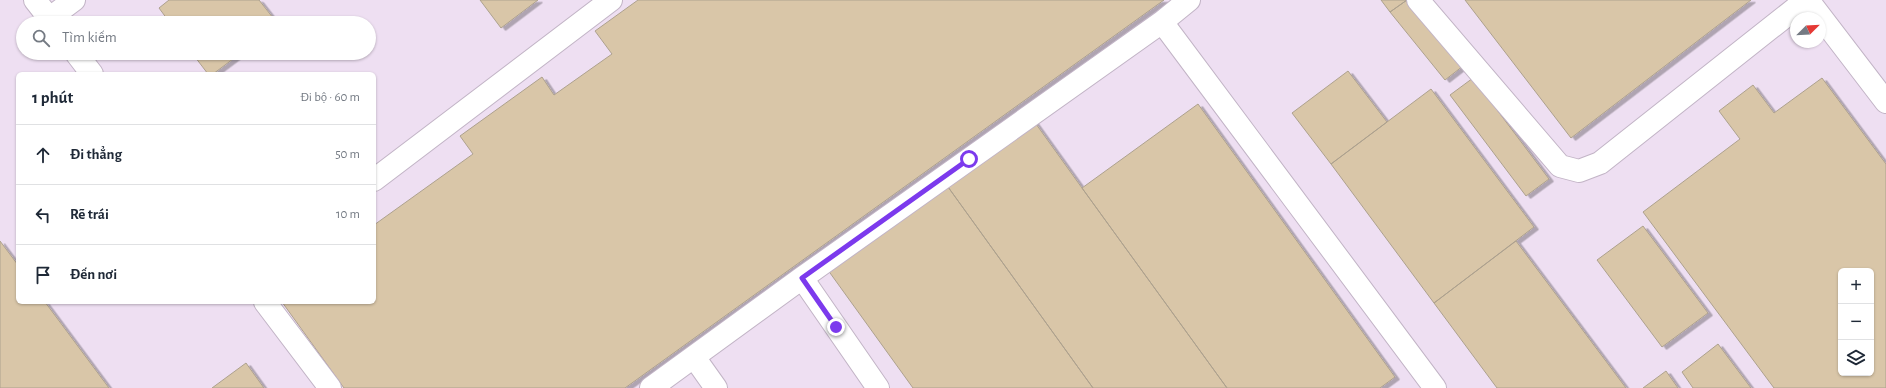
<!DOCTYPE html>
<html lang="vi">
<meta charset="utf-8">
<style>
body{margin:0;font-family:"Alegreya Sans",sans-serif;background:#f6f6f7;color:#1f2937}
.controls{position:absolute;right:12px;bottom:12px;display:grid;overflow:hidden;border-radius:6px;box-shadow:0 1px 3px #0004}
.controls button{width:36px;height:36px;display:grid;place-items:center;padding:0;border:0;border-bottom:1px solid #e0e1e3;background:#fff;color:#1f2937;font:20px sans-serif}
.compass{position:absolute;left:1790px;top:12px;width:36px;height:36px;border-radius:50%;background:#fff;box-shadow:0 1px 3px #0004;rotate:66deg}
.stop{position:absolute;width:12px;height:12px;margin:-9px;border:3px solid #7c3aed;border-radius:50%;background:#fff}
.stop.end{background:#7c3aed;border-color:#fff;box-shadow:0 1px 4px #0008}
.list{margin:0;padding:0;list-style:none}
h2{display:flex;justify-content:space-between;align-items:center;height:52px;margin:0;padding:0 16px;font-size:17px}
h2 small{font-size:13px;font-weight:400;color:#747a83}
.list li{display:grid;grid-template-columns:26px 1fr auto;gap:12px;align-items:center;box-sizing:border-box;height:60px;padding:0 16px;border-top:1px solid #e0e1e3}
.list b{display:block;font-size:15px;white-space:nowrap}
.list em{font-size:13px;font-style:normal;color:#747a83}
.icon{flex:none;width:22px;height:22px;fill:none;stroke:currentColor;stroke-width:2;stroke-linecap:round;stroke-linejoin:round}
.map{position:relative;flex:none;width:1886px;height:388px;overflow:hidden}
.search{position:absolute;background:#fff;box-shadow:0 1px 3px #0004;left:16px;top:16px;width:360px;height:44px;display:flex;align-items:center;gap:10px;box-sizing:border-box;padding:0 14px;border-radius:22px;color:#747a83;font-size:15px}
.panel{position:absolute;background:#fff;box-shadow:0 1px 3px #0004;left:16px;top:72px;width:360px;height:232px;border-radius:6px}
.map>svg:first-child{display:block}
.building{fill:#d9c6a8;stroke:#ada18e;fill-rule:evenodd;filter:url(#shadow)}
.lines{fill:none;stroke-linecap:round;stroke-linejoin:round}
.minor-casing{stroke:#c2b4c6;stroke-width:24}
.minor{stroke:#fff;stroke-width:22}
.route{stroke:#7c3aed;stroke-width:5}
</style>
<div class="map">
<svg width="1886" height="388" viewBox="0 0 1886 388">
<defs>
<filter id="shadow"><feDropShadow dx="4.5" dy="2.5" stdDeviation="0" flood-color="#0004"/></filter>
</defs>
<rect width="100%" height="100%" fill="#eedff2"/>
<path class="building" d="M169 0H259L277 23H170L159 8Z
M480 0H538L501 28Z
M638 0H1164L625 388H344L282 302H374V225L473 154 460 136 542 77 554 95 612 54 595 31Z
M1381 0H1407L1390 12Z
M1407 0H1410L1463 66 1445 80 1390 12Z
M1465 0H1751L1571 138Z
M192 53H241L213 74H208Z
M1348 71 1387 122 1331 164 1292 113Z
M1473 78 1549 179 1526 196 1450 95Z
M1822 78 1886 164V388H1774L1643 212 1740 139 1719 111 1753 85 1774 113ZM1841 271H1871V373H1841Z
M1431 89 1534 227 1434 303 1331 164Z
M1198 104 1395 377 1380 388H1227L1082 188Z
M1031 117 1082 188 1227 388H1093L943 180Z
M943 180 1093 388H913L825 266Z
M1643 226 1708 313 1662 347 1597 260Z
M0 241 18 265V302H45L109 388H0Z
M1516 241 1626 388H1497L1434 303Z
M1718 344 1751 388H1693L1682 372Z
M246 363 264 388H212Z
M1666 371 1678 388H1643Z"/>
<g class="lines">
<defs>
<path id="minor" d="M35 0 53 23
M1418 0 1560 166 1579 171 1600 163 1806 0
M1808 0 1886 102
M50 18 74 0
M1162 22 1189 0
M76 53 92 74
M374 180 611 0
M802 278 878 388
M265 302 330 388
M694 357 716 388
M651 388 802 278 1162 22 1435 388"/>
</defs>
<use href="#minor" class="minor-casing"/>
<use href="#minor" class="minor"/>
</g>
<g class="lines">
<path class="route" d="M836 327 802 278 969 159"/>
</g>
</svg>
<div class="controls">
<button>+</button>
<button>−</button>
<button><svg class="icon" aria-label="layers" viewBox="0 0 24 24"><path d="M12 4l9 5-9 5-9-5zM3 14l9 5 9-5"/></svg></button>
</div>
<svg class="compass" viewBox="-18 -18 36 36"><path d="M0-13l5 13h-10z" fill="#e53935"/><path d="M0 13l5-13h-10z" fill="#747a83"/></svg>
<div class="stop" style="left:969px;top:159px"></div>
<div class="stop end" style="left:836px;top:327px"></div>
<div class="search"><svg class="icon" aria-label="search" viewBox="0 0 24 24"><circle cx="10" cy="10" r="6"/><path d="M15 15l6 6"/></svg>Tìm kiếm</div>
<section class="panel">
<h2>1 phút<small>Đi bộ · 60 m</small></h2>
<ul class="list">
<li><svg class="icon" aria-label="ahead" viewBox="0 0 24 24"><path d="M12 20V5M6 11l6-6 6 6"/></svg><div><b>Đi thẳng</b></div><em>50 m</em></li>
<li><svg class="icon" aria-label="left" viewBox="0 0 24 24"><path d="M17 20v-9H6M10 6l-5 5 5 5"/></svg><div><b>Rẽ trái</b></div><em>10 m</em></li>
<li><svg class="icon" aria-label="arrive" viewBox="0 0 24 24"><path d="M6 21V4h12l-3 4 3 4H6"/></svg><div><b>Đến nơi</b></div></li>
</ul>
</section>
</div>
